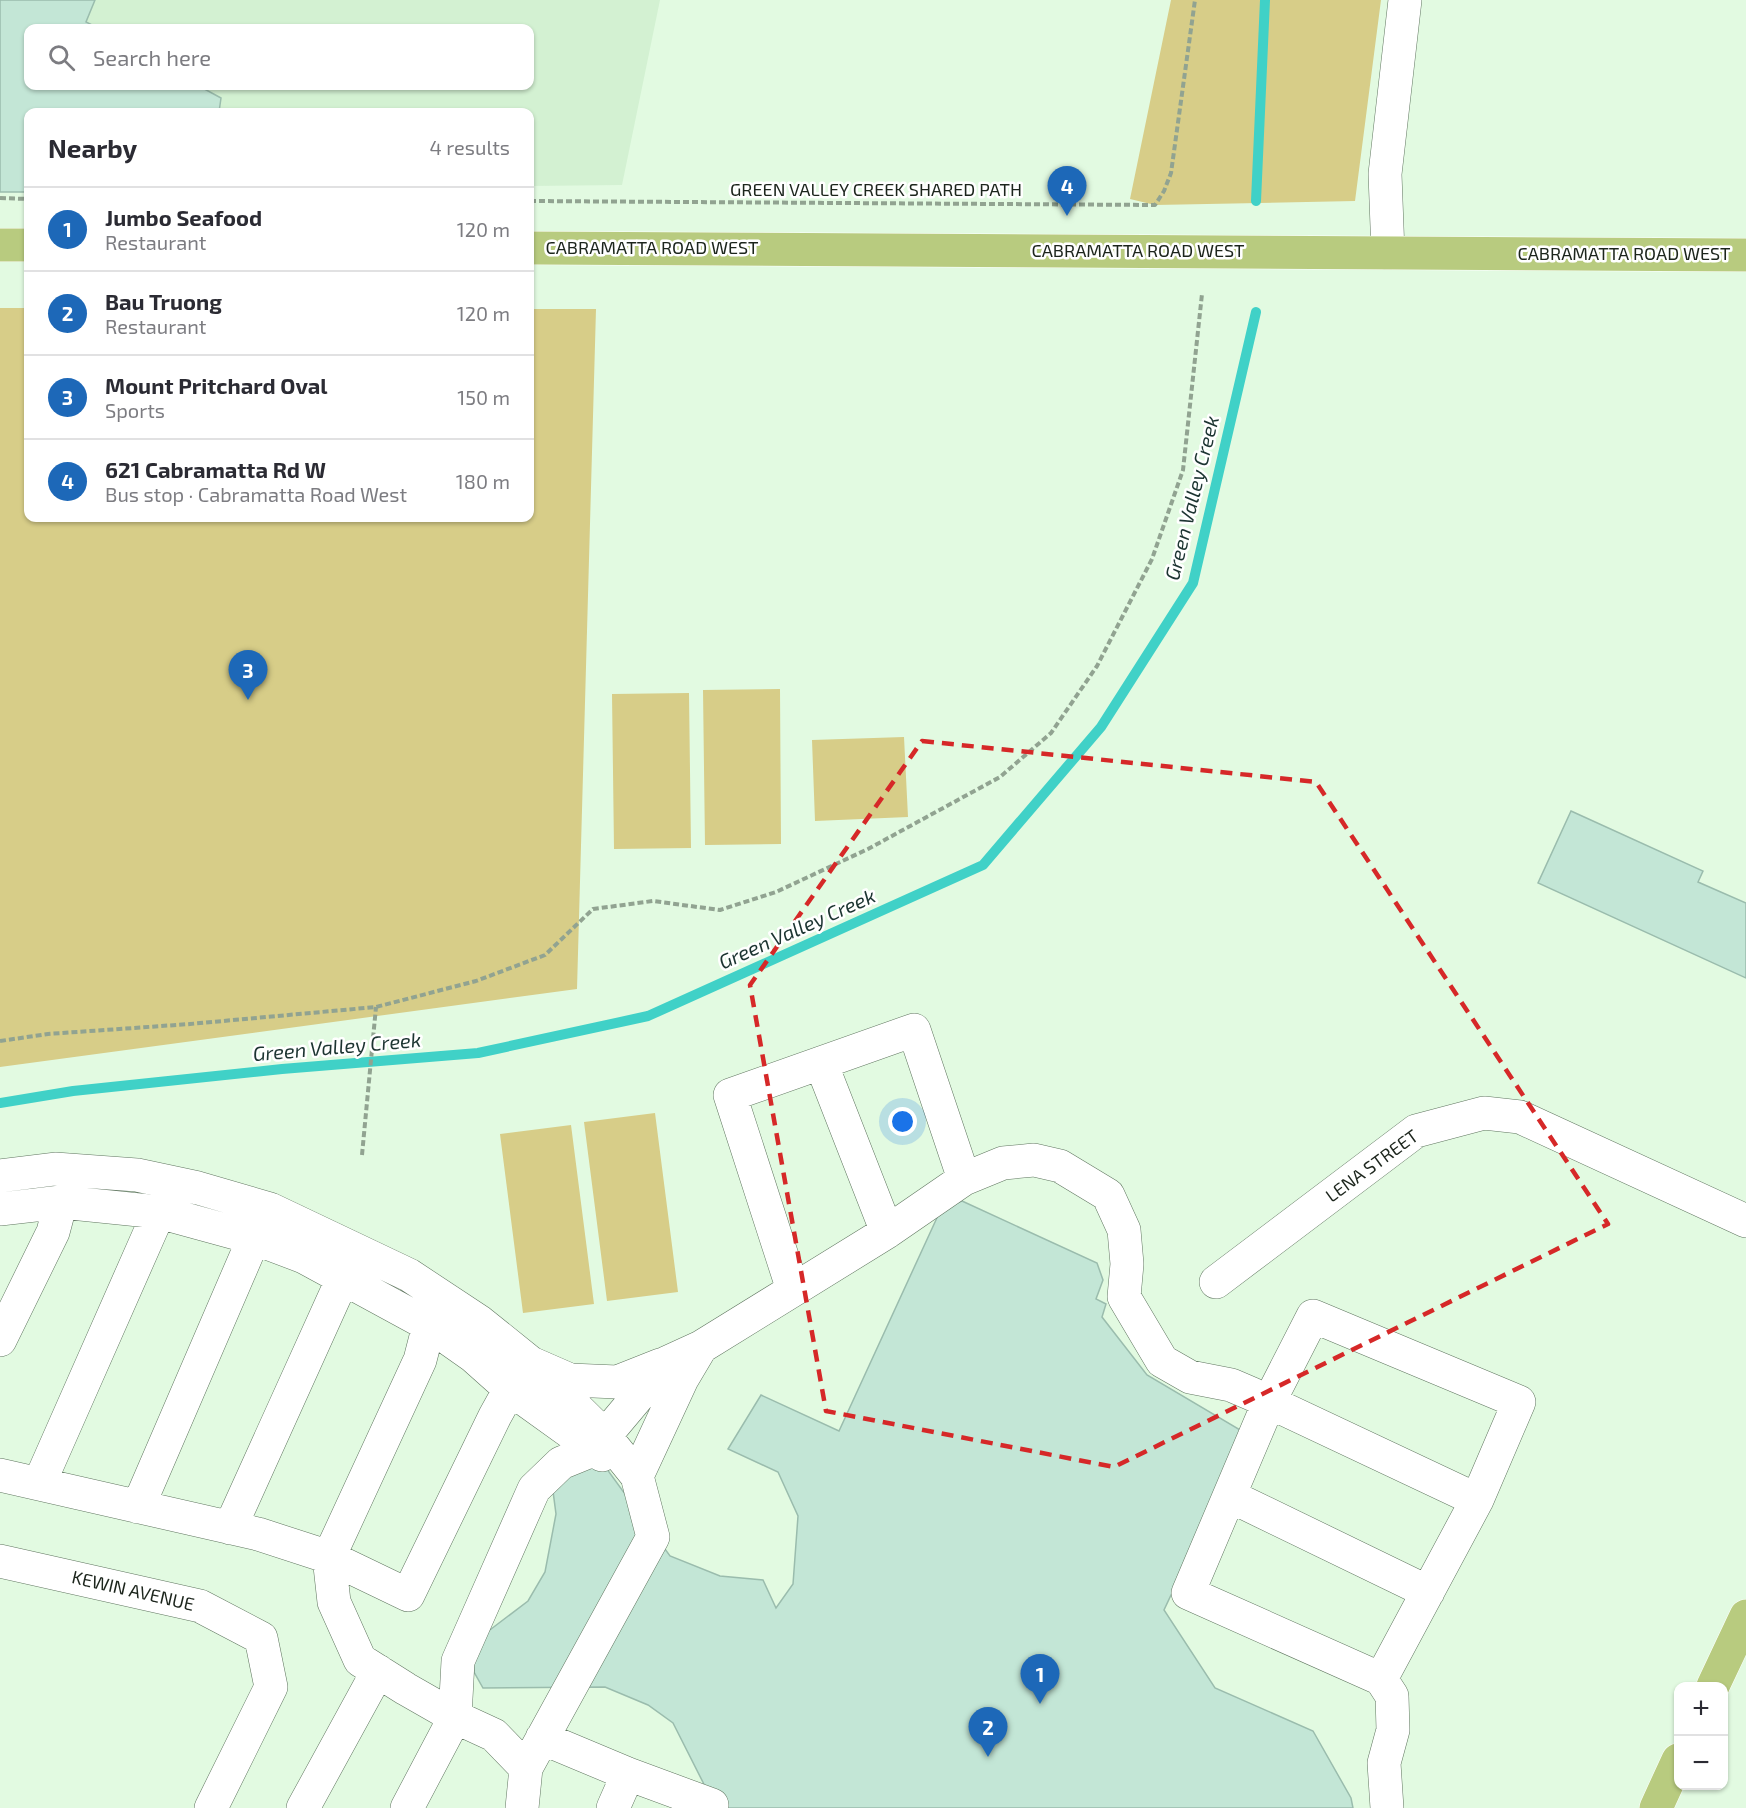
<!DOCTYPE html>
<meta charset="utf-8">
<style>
body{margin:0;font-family:"Exo 2",sans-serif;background:#f7f7f7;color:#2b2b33}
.controls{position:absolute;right:18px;bottom:18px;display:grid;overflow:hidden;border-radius:12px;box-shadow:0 2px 4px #0004}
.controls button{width:54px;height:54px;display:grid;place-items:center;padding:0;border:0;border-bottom:2px solid #e1e1e2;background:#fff;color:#2b2b33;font:30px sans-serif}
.you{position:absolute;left:903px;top:1122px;width:21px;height:21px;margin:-15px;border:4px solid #fff;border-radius:50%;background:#1a73e8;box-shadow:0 0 0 9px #1a73e833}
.badge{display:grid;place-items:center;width:39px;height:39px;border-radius:50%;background:#1d68b8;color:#fff;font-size:20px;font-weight:700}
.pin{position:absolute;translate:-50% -50px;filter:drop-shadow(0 2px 3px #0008)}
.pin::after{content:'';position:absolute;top:32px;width:21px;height:18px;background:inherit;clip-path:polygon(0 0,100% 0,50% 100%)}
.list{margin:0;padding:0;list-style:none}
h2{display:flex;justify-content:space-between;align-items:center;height:78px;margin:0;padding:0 24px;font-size:26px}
h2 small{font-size:20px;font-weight:400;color:#7c7c81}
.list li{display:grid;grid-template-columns:39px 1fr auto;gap:18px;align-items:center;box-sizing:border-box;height:84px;padding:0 24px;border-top:2px solid #e1e1e2}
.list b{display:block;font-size:22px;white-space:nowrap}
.list p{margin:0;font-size:20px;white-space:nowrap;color:#7c7c81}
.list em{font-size:20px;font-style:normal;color:#7c7c81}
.icon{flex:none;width:33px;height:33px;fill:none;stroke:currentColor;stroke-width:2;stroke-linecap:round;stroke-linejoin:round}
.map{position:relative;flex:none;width:1746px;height:1808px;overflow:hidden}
.search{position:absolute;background:#fff;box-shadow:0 2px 4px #0004;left:24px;top:24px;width:510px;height:66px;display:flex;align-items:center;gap:15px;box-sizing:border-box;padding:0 21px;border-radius:12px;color:#7c7c81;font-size:22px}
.panel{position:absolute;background:#fff;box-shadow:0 2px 4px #0004;left:24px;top:108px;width:510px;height:414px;border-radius:12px}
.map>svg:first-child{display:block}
.built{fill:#d3f1d2}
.green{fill:#d7cd88}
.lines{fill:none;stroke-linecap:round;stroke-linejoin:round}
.stream{stroke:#40d1c7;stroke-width:10}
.building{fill:#c3e6d6;stroke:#9abcad;stroke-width:1.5}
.minor-casing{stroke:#607660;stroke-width:34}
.major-casing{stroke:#fff;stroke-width:34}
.path{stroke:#91a391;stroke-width:4;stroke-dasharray:6 3;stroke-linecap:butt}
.minor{stroke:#fff;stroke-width:33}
.major{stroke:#b8cb7f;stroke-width:33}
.marked{fill:none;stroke:#d62828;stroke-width:4.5;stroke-dasharray:12 8;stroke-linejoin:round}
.labels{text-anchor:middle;stroke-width:5;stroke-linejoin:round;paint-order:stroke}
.street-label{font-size:18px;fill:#1c251c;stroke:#fff}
.water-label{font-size:20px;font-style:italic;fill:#1c3431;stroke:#fff}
</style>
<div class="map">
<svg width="1746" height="1808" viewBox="0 0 1746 1808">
<rect width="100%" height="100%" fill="#e2fae1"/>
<path class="built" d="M95 0H660L622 185 530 186V112H219L220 98 199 86H530V28H98L86 22Z"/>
<path class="green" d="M1171 0H1381L1355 201 1155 205 1130 199Z
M0 308H28V518H530V309H596L577 989 0 1067Z
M780 689 781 844 705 845 703 690Z
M689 693 691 848 614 849 612 694Z
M904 737 908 817 815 821 812 740Z
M655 1113 678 1292 607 1301 584 1122Z
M571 1125 594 1304 523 1313 500 1134Z"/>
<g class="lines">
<path class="stream" d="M1256 201 1265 0
M0 1103 73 1091 282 1069 478 1053 648 1016 983 865 1101 727 1193 583 1256 312"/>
</g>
<path class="building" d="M0 0H95L86 22 98 28H28V86H199L221 98 219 112H28V192H0Z
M1571 811 1703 871 1698 882 1746 903V978L1538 883Z
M962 1201 1097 1263 1103 1280 1096 1299 1106 1304 1102 1317 1147 1375 1247 1434 1164 1610 1215 1688 1313 1731 1351 1798 1353 1808H716L673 1723 648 1705 605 1687 483 1688 474 1672V1642L528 1601 545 1572 556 1514 551 1476 604 1465 670 1556 720 1576 763 1580 776 1608 793 1584 798 1516 778 1472 728 1449 761 1395 839 1431 941 1209Z"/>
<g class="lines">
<defs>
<path id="minor" d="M1388 253 1385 174 1405 0
M821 1063 887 1232
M0 1176 55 1169 137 1175 198 1188 270 1209 409 1275 480 1322 531 1363 604 1435 637 1476 653 1537 526 1768
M0 1209 61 1202 159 1212 254 1238 304 1257 429 1325 473 1356 510 1389 602 1455
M1216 1282 1416 1131 1484 1113 1520 1117 1746 1221
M793 1290 730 1095 914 1030 964 1179
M429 1325 420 1360 329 1557 408 1595 495 1416 510 1389 531 1363 570 1380 617 1382 660 1365
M0 1340 53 1232 61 1202
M0 1475 258 1534 329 1557 334 1602 360 1660 406 1689 455 1717 494 1735 526 1768 522 1808
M637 1476 682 1379 701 1347
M39 1484 159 1212
M1230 1496 1428 1592
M138 1507 254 1238 264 1220
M230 1528 343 1278
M0 1561 200 1606 261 1638 271 1687 211 1808
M1381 1679 1188 1593 1269 1402 1313 1316 1519 1402 1477 1500
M542 1738 628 1774 613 1808
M628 1774 712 1805 711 1808
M303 1808 378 1671
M407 1808 455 1717 458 1661 534 1489 561 1463 593 1450 666 1363 701 1347 887 1232 964 1179 1003 1163 1034 1160 1060 1166 1108 1195 1124 1230 1127 1264 1124 1297 1162 1361 1190 1377 1231 1385 1252 1394 1477 1500 1381 1679 1392 1696 1393 1730 1384 1763 1387 1808"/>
<path id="major" d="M0 245H28
M530 248 1746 255
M1713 1686 1746 1616
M1656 1808 1678 1760"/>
</defs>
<use href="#minor" class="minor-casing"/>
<use href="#major" class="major-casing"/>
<path class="path" d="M0 198 28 199
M530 201 1155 205 1164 191 1171 173 1195 0
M0 1041 48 1034 190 1024 376 1007 476 981 545 955 593 909 653 901 720 910 776 892 868 849 1000 777 1051 733 1097 666 1152 559 1183 470 1202 294
M362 1155 376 1007"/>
<use href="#minor" class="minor"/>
<use href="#major" class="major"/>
</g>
<path class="marked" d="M922 741 1316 782 1608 1224 1114 1467 826 1411 750 985Z"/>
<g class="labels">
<g class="street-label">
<text x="876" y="196">GREEN VALLEY CREEK SHARED PATH</text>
<text x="652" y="254">CABRAMATTA ROAD WEST</text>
<text x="1138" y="257">CABRAMATTA ROAD WEST</text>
<text x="1624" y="260">CABRAMATTA ROAD WEST</text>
<text transform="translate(1372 1166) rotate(-36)" y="6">LENA STREET</text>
<text transform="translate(133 1591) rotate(13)" y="6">KEWIN AVENUE</text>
</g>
<g class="water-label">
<text transform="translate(1192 498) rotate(-76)" y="7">Green Valley Creek</text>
<text transform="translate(797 929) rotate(-24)" y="7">Green Valley Creek</text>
<text transform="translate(337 1047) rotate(-5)" y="7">Green Valley Creek</text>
</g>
</g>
</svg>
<div class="controls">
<button>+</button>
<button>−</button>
</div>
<div class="you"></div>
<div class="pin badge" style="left:1040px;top:1704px">1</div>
<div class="pin badge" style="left:988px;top:1757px">2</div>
<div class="pin badge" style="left:248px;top:700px">3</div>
<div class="pin badge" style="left:1067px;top:216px">4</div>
<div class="search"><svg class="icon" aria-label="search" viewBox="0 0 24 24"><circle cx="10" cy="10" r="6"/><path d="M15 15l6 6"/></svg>Search here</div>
<section class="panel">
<h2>Nearby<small>4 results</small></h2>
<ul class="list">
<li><span class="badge">1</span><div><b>Jumbo Seafood</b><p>Restaurant</p></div><em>120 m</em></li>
<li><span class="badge">2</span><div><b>Bau Truong</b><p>Restaurant</p></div><em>120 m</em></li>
<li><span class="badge">3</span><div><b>Mount Pritchard Oval</b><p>Sports</p></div><em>150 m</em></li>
<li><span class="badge">4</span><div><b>621 Cabramatta Rd W</b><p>Bus stop · Cabramatta Road West</p></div><em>180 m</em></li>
</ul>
</section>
</div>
